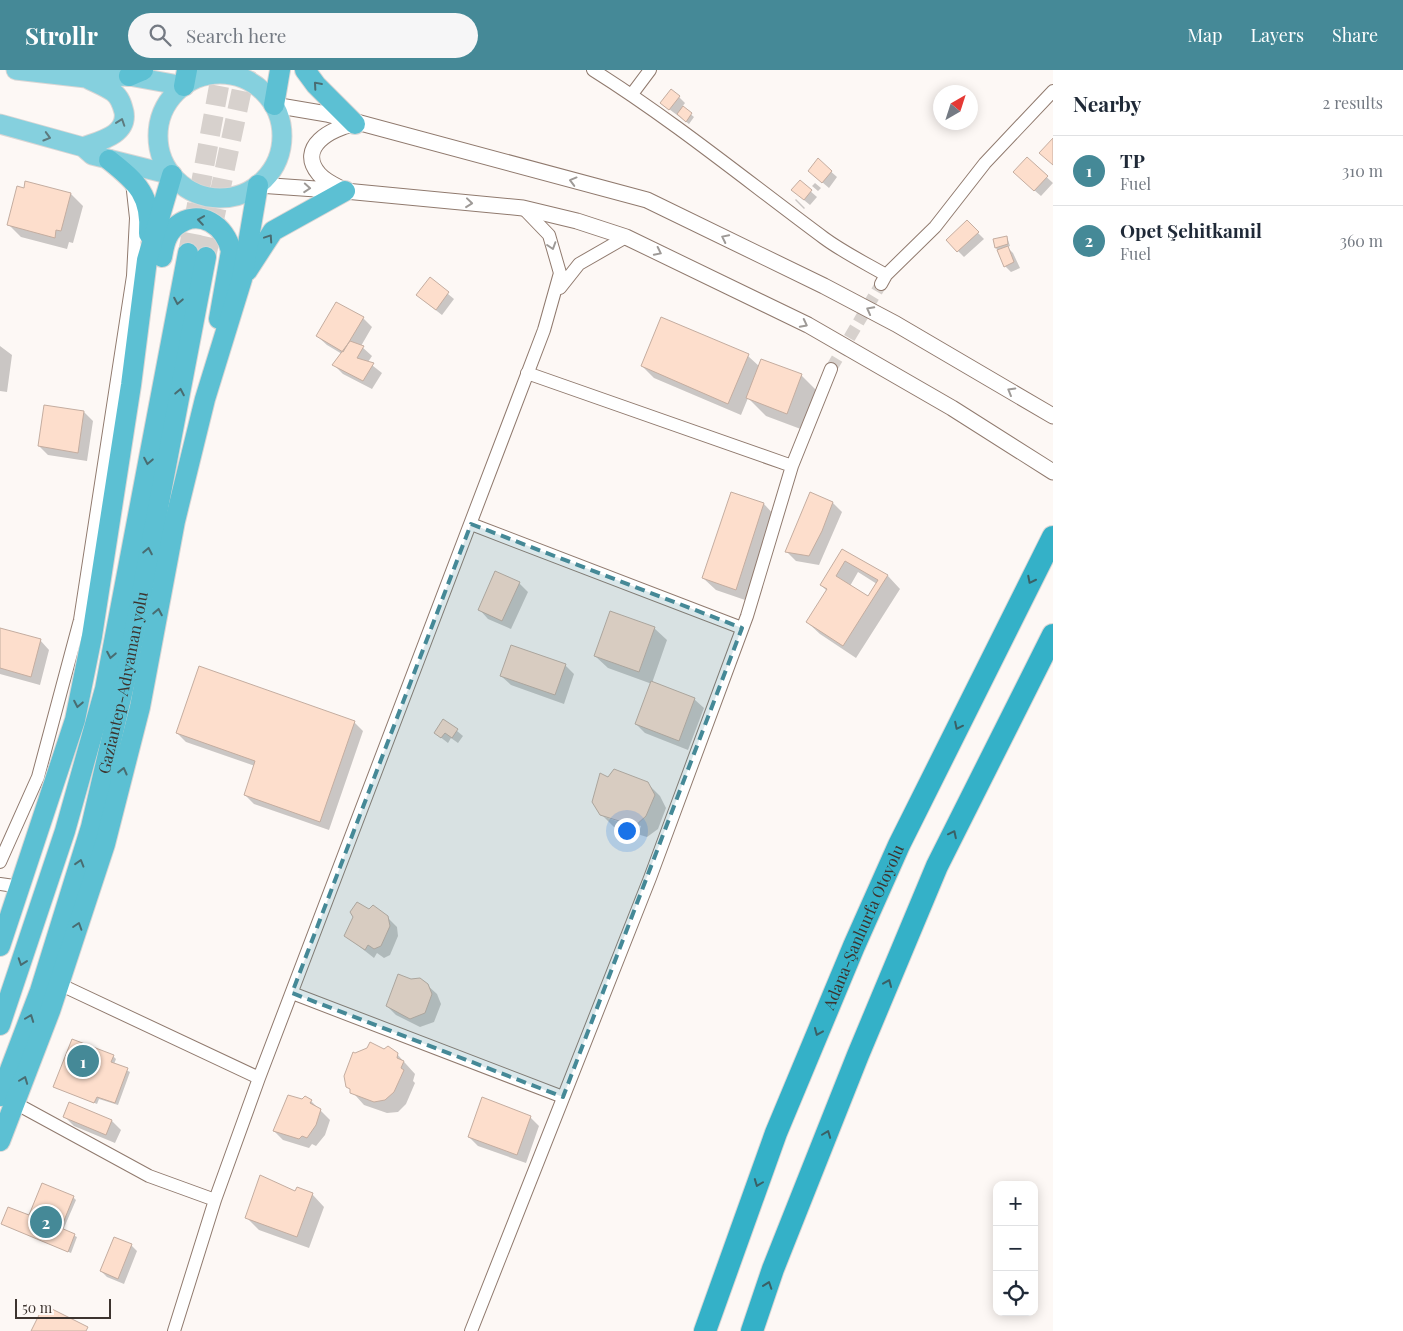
<!DOCTYPE html>
<meta charset="utf-8">
<style>
body{margin:0;font-family:"Playfair Display",serif;background:#f6f6f7;color:#1f2937}
.controls{position:absolute;right:15px;bottom:15px;display:grid;overflow:hidden;border-radius:10px;box-shadow:0 2px 12px #0003}
.controls button{width:45px;height:45px;display:grid;place-items:center;padding:0;border:0;border-bottom:1px solid #e0e1e3;background:#fff;color:#1f2937;font:25px sans-serif}
.compass{position:absolute;left:933px;top:15px;width:45px;height:45px;border-radius:50%;background:#fff;box-shadow:0 2px 12px #0003;rotate:39deg}
.scale{position:absolute;left:15px;bottom:12px;width:96px;box-sizing:border-box;padding-left:5px;border:2px solid #3d342f;border-top:0;font-size:14px;line-height:18px;white-space:nowrap;color:#3d342f;-webkit-text-stroke:4px #fdf8f5;paint-order:stroke}
.you{position:absolute;left:626px;top:760px;width:18px;height:18px;margin:-12px;border:4px solid #fff;border-radius:50%;background:#1a73e8;box-shadow:0 0 0 8px #1a73e833}
.badge{display:grid;place-items:center;width:32px;height:32px;border-radius:50%;background:#458997;color:#fff;font-size:16px;font-weight:700}
.pin{position:absolute;translate:-50% -50%;border:2px solid #fff;box-shadow:0 1px 5px #0006}
.list{margin:0;padding:0;list-style:none}
h2{display:flex;justify-content:space-between;align-items:center;height:65px;margin:0;padding:0 20px;font-size:21px}
h2 small{font-size:16px;font-weight:400;color:#747a83}
.list li{display:grid;grid-template-columns:32px 1fr auto;gap:15px;align-items:center;box-sizing:border-box;height:70px;padding:0 20px;border-top:1px solid #e0e1e3}
.list b{display:block;font-size:19px;white-space:nowrap}
.list p{margin:0;font-size:16px;white-space:nowrap;color:#747a83}
.list em{font-size:16px;font-style:normal;color:#747a83}
.icon{flex:none;width:28px;height:28px;fill:none;stroke:currentColor;stroke-width:2;stroke-linecap:round;stroke-linejoin:round}
.map{position:relative;flex:none;width:1053px;height:1261px;overflow:hidden}
header{display:flex;align-items:center;gap:30px;box-sizing:border-box;height:70px;padding:0 25px;background:#458997;color:#fff}
header strong{font-size:24px}
nav{display:flex;gap:28px;margin-inline-start:auto;font-size:18px}
.search{width:350px;height:45px;background:#f6f6f7;display:flex;align-items:center;gap:12px;box-sizing:border-box;padding:0 18px;border-radius:28px;color:#747a83;font-size:19px}
main{display:flex}
aside{flex:1;background:#fff}
.map>svg:first-child{display:block}
.shadow{fill:#0003;fill-rule:evenodd}
.building{fill:#fddecc;stroke:#c4ada0;fill-rule:evenodd}
.lines{fill:none;stroke-linecap:round;stroke-linejoin:round}
.minor-tunnel{stroke:#d7d1cd;stroke-width:12;stroke-dasharray:12 6;stroke-linecap:butt}
.trunk-tunnel{stroke:#d7d1cd;stroke-width:20;stroke-dasharray:20 10;stroke-linecap:butt}
.minor-casing{stroke:#907a6e;stroke-width:14}
.tertiary-casing{stroke:#907a6e;stroke-width:17}
.primary-casing{stroke:#d8d6d5;stroke-width:21}
.trunk-casing{stroke:#d8d6d5;stroke-width:22}
.motorway-casing{stroke:#d8d6d5;stroke-width:24}
.minor{stroke:#fff;stroke-width:12}
.tertiary{stroke:#fff;stroke-width:15}
.primary{stroke:#85d0de;stroke-width:19}
.trunk{stroke:#5cc0d3;stroke-width:20}
.motorway{stroke:#34b1c8;stroke-width:22}
.oneway{stroke:#496c71}
.oneway2{stroke:#5d7a7e}
.oneway3{stroke:#9e9a97}
.oneway4{stroke:#3a6065}
.marked{fill:#458997;fill-opacity:0.2;stroke:#458997;stroke-width:4;stroke-dasharray:10 6;stroke-linejoin:round}
.labels{text-anchor:middle;stroke-width:5;stroke-linejoin:round;paint-order:stroke}
.street-label{font-size:16px;fill:#3d342f;stroke:#fdf8f5}
</style>
<header>
<strong>Strollr</strong>
<div class="search"><svg class="icon" aria-label="search" viewBox="0 0 24 24"><circle cx="10" cy="10" r="6"/><path d="M15 15l6 6"/></svg>Search here</div>
<nav><a>Map</a><a>Layers</a><a>Share</a></nav>
</header>
<main>
<div class="map">
<svg width="1053" height="1261" viewBox="0 0 1053 1261">
<rect width="100%" height="100%" fill="#fdf8f5"/>
<path class="shadow" d="M679 27 685 33 682 37 694 47 689 54 661 33Z
M1027 89 1053 113 1041 126 1020 108Z
M818 90 837 107 829 118 815 106Z
M800 112 817 127 810 135 799 126Z
M815 113 821 118 818 121 812 116Z
M71 124 83 136 73 173 69 172 67 179 21 167 8 154Z
M796 129 805 138 804 139 795 130Z
M967 152 984 169 964 187 947 170Z
M1007 167 1010 176 1007 177 1013 183 1020 198 1011 202 1005 196 996 178Z
M430 209 454 229 442 245 424 231Z
M363 248 372 257 361 276 372 286 368 292 382 303 372 319 343 304 334 295 342 284 327 275 317 266Z
M662 249 748 286 760 297 801 305 820 324 806 361 766 346 748 328 741 345 654 308 642 296Z
M0 276 12 285 7 322 0 321Z
M84 342 93 351 87 391 48 385 39 376Z
M833 433 842 442 819 495 796 491 787 482Z
M764 434 776 447 748 531 716 520 703 508Z
M842 481 888 506 900 519 856 588 820 564 807 552 827 521 821 515ZM858 502 877 514 869 527 850 516Z
M519 513 528 522 511 559 488 549 479 539Z
M654 558 667 570 652 613 694 629 704 638 688 680 645 663 636 654 652 614 608 598 595 586Z
M0 559 40 570 49 580 40 615 0 604Z
M565 595 574 604 564 634 511 615 501 606Z
M444 650 463 666 458 673 451 668 448 673 435 663Z
M354 652 363 661 329 760 254 734 245 725 255 696 186 672 177 663Z
M608 709 647 713 660 726 666 738 658 759 647 767 614 757 601 744ZM605 745 641 756 640 759 605 747Z
M387 847 397 857 398 866 390 885 384 888 377 883 374 888 346 866Z
M427 915 437 924 441 934 434 952 420 957 396 945 387 936Z
M384 980 397 984 415 1004 413 1011 415 1013 406 1034 398 1042 387 1043 364 1035 347 1016Z
M113 986 116 989 114 994 130 1002 118 1035 99 1029 97 1034 54 1017Z
M302 1030 311 1031 330 1050 325 1065 316 1076 312 1074 309 1078 283 1070 274 1061Z
M65 1047 112 1051 121 1060 115 1073 74 1056Z
M530 1047 539 1056 526 1093 478 1076 469 1067Z
M296 1123 312 1124 324 1137 309 1178 259 1160 246 1147Z
M73 1127 76 1130 63 1160 77 1167 71 1183 2 1153 30 1147Z
M131 1175 137 1181 124 1214 107 1207 101 1201Z"/>
<path class="building" d="M671 19 680 26 669 40 660 33Z
M683 36 692 43 686 52 677 44Z
M1053 68V95L1039 83Z
M1027 87 1048 106 1034 121 1013 102Z
M818 88 832 101 822 113 808 101Z
M800 110 812 120 804 130 791 120Z
M25 111 71 123 61 161 56 160 55 168 7 155 17 116 24 118Z
M967 150 979 162 957 182 946 170Z
M1007 166 1008 174 995 178 993 169Z
M1008 176 1014 192 1004 197 997 180Z
M430 207 449 222 436 240 416 225Z
M336 232 364 247 343 282 316 266Z
M661 247 749 284 728 334 641 296Z
M350 271 364 276 357 288 374 293 363 311 332 295Z
M761 289 802 304 787 344 746 328Z
M44 335 84 341 78 383 38 376Z
M731 422 764 433 736 520 702 508Z
M810 422 833 432 822 461 809 486 785 482Z
M842 479 888 505 843 576 806 552 827 519 820 515ZM845 491 878 510 868 526 836 506Z
M495 501 520 512 502 551 478 540Z
M610 541 655 557 639 602 594 586Z
M0 558 41 569 31 607 0 598Z
M511 575 566 594 555 625 500 606Z
M199 596 355 651 320 752 244 725 255 691 176 663Z
M651 611 695 628 679 671 635 654Z
M443 649 458 659 452 668 445 663 441 668 434 663Z
M614 699 648 712 655 725 646 746 635 756 600 745 592 732 600 703 608 707Z
M357 832 369 839 373 835 388 846 390 856 381 876 374 879 368 875 365 880 344 866 353 847 350 842Z
M398 904 411 909 420 908 428 914 432 924 425 943 410 949 386 936Z
M72 969 114 985 111 992 128 998 115 1033 97 1027 94 1033 53 1017Z
M370 972 384 979 388 976 398 983 397 988 404 991 401 998 404 1000 394 1022 385 1030 374 1032 350 1023V1019L346 1017 344 1006 353 982 355 983 367 978Z
M288 1025 302 1029 305 1026 312 1030 310 1033 321 1039 316 1055 307 1068 302 1066 299 1069 273 1061Z
M482 1027 531 1046 517 1085 468 1067Z
M69 1032 112 1050 106 1065 63 1047Z
M260 1105 295 1121 297 1117 313 1123 297 1167 245 1148Z
M42 1113 74 1126 61 1158 75 1164 68 1182 1 1154 8 1137 29 1145Z
M114 1167 132 1174 118 1209 100 1201Z
M44 1235 88 1257 86 1261H31Z"/>
<g class="lines">
<path class="minor-tunnel" d="M831 299 881 214"/>
<path class="trunk-tunnel" d="M188 183 222 0
M206 187 246 0"/>
<defs>
<path id="minor" d="M593 0C674 51 747 111 824 168 843 182 865 193 886 205
M632 24 650 0
M881 214 886 205 935 157 985 93 1053 21
M560 218 579 194 626 167
M527 303 792 396
M471 454 742 558
M0 792 38 707 80 550 133 206 136 148 132 112
M0 814 21 817
M59 914 259 1008
M292 923 563 1027
M15 1033 149 1106 215 1130
M174 1261 215 1130 259 1008 544 260 560 203 549 165 523 138
M471 1261 650 808 747 546 792 396 831 299"/>
<path id="tertiary" d="M274 35 327 44 647 130 824 216 896 254 1053 346
M258 115 345 121 523 138 577 151 626 167 808 255 952 338 1053 402
M342 119C334 115 325 111 319 104 296 77 332 58 354 54"/>
<path id="primary" d="M16 0 86 8 129 6 184 16
M158 66a62 62 0 1 1 124 0a62 62 0 1 1-124 0Z
M0 54 83 77 92 85 172 105
M83 77C99 71 128 65 124 42 122 34 120 27 113 22 106 17 96 13 88 9"/>
<g id="trunk">
<path d="M305 0 316 15 355 54"/>
<path d="M129 6 143 0"/>
<path d="M184 16 187 0"/>
<path d="M274 35 280 0"/>
<path d="M109 90C137 112 152 126 149 164"/>
<path d="M162 187C164 176 166 164 176 156 199 137 226 156 231 181L219 249"/>
<path d="M247 201 273 161 345 121"/>
<path d="M0 876 75 650 92 566 131 315 147 190 172 105"/>
<path d="M0 955 65 761 105 619 188 183"/>
<path id="s1" d="M0 1026 40 921 91 757 125 611 206 187"/>
<path d="M0 1071 50 941 105 774 140 637 175 451 205 329 242 209 258 115"/>
</g>
<g id="motorway">
<path id="s2" d="M705 1261 776 1063 854 876 899 775 1053 467"/>
<path d="M752 1261 773 1199 858 985 937 796 1053 565"/>
</g>
</defs>
<use href="#minor" class="minor-casing"/>
<use href="#tertiary" class="tertiary-casing"/>
<use href="#primary" class="primary-casing"/>
<use href="#trunk" class="trunk-casing"/>
<use href="#motorway" class="motorway-casing"/>
<use href="#minor" class="minor"/>
<use href="#tertiary" class="tertiary"/>
<use href="#primary" class="primary"/>
<use href="#trunk" class="trunk"/>
<use href="#motorway" class="motorway"/>
</g>
<defs><path id="oneway-chevron" d="M-2-3.5L2.5 0L-2 3.5" fill="none" stroke-width="1.6" stroke-linecap="round" stroke-linejoin="round" transform="scale(1.25)"/></defs>
<g class="oneway">
<use href="#oneway-chevron" transform="translate(317 15) rotate(-131)"/>
<use href="#oneway-chevron" transform="translate(201 150) rotate(-172)"/>
<use href="#oneway-chevron" transform="translate(269 168) rotate(-56)"/>
<use href="#oneway-chevron" transform="translate(178 231) rotate(101)"/>
<use href="#oneway-chevron" transform="translate(180 322) rotate(-79)"/>
<use href="#oneway-chevron" transform="translate(148 391) rotate(101)"/>
<use href="#oneway-chevron" transform="translate(148 481) rotate(-79)"/>
<use href="#oneway-chevron" transform="translate(158 542) rotate(-79)"/>
<use href="#oneway-chevron" transform="translate(111 585) rotate(101)"/>
<use href="#oneway-chevron" transform="translate(78 634) rotate(101)"/>
<use href="#oneway-chevron" transform="translate(123 701) rotate(-76)"/>
<use href="#oneway-chevron" transform="translate(80 793) rotate(-73)"/>
<use href="#oneway-chevron" transform="translate(78 856) rotate(-72)"/>
<use href="#oneway-chevron" transform="translate(22 892) rotate(109)"/>
<use href="#oneway-chevron" transform="translate(30 948) rotate(-69)"/>
<use href="#oneway-chevron" transform="translate(24 1010) rotate(-69)"/>
</g>
<g class="oneway2">
<use href="#oneway-chevron" transform="translate(121 52) rotate(-71)"/>
<use href="#oneway-chevron" transform="translate(47 67) rotate(16)"/>
</g>
<g class="oneway3">
<use href="#oneway-chevron" transform="translate(573 111) rotate(-165)"/>
<use href="#oneway-chevron" transform="translate(307 118) rotate(4)"/>
<use href="#oneway-chevron" transform="translate(469 133) rotate(6)"/>
<use href="#oneway-chevron" transform="translate(725 168) rotate(-154)"/>
<use href="#oneway-chevron" transform="translate(552 176) rotate(72)"/>
<use href="#oneway-chevron" transform="translate(658 182) rotate(26)"/>
<use href="#oneway-chevron" transform="translate(870 240) rotate(-152)"/>
<use href="#oneway-chevron" transform="translate(804 254) rotate(27)"/>
<use href="#oneway-chevron" transform="translate(1011 321) rotate(-150)"/>
</g>
<g class="oneway4">
<use href="#oneway-chevron" transform="translate(1031 510) rotate(117)"/>
<use href="#oneway-chevron" transform="translate(958 656) rotate(116)"/>
<use href="#oneway-chevron" transform="translate(953 764) rotate(-64)"/>
<use href="#oneway-chevron" transform="translate(888 913) rotate(-67)"/>
<use href="#oneway-chevron" transform="translate(818 962) rotate(113)"/>
<use href="#oneway-chevron" transform="translate(827 1064) rotate(-69)"/>
<use href="#oneway-chevron" transform="translate(758 1113) rotate(111)"/>
<use href="#oneway-chevron" transform="translate(768 1215) rotate(-71)"/>
</g>
<path class="marked" d="M471 454 742 558 563 1027 292 923Z"/>
<g class="labels">
<g class="street-label">
<text dy="6" stroke="none"><textPath href="#s1" startOffset="432">Gaziantep-Adıyaman yolu</textPath></text>
<text dy="6" stroke="none"><textPath href="#s2" startOffset="434">Adana-Şanlıurfa Otoyolu</textPath></text>
</g>
</g>
</svg>
<div class="controls">
<button>+</button>
<button>−</button>
<button><svg class="icon" aria-label="locate" viewBox="0 0 24 24"><circle cx="12" cy="12" r="6"/><path d="M12 2v4M12 18v4M2 12h4M18 12h4"/></svg></button>
</div>
<svg class="compass" viewBox="-18 -18 36 36"><path d="M0-13l5 13h-10z" fill="#e53935"/><path d="M0 13l5-13h-10z" fill="#747a83"/></svg>
<div class="scale">50 m</div>
<div class="you"></div>
<div class="pin badge" style="left:83px;top:991px">1</div>
<div class="pin badge" style="left:46px;top:1152px">2</div>
</div>
<aside>
<h2>Nearby<small>2 results</small></h2>
<ul class="list">
<li><span class="badge">1</span><div><b>TP</b><p>Fuel</p></div><em>310 m</em></li>
<li><span class="badge">2</span><div><b>Opet Şehitkamil</b><p>Fuel</p></div><em>360 m</em></li>
</ul>
</aside>
</main>
